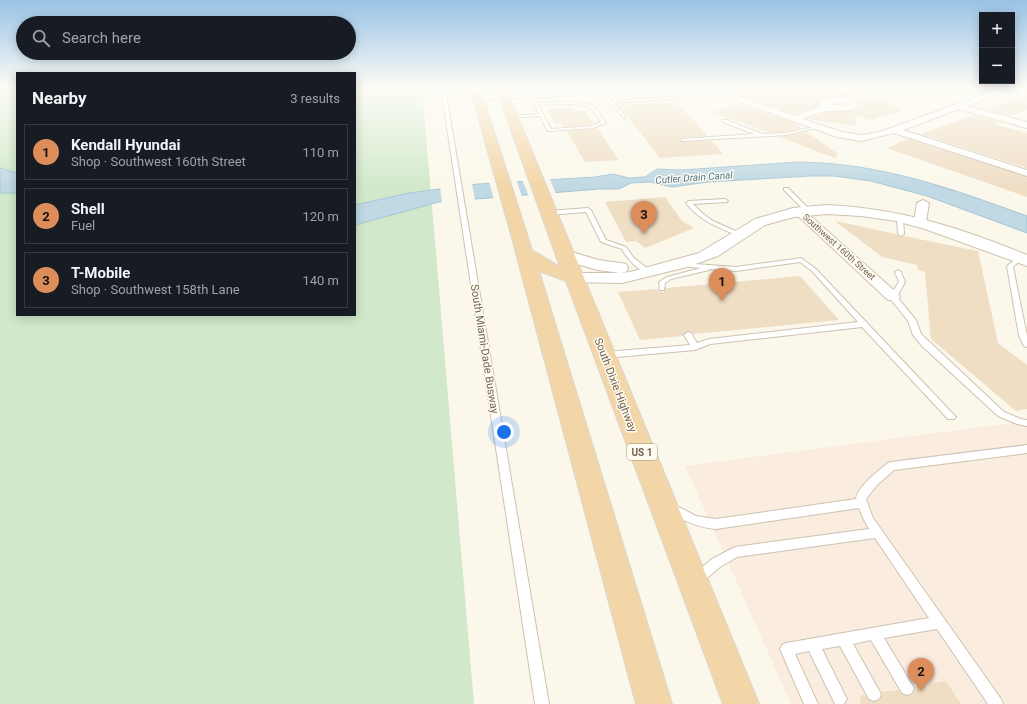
<!DOCTYPE html>
<meta charset="utf-8">
<style>
body{margin:0;font-family:Roboto,sans-serif;background:#242831;color:#f1f3f6}
.controls{position:absolute;right:12px;top:12px;display:grid;overflow:hidden;border-radius:0px;box-shadow:0 2px 10px #0003}
.controls button{width:36px;height:36px;display:grid;place-items:center;padding:0;border:0;border-bottom:1px solid #363941;background:#171b24;color:#f1f3f6;font:20px sans-serif}
.you{position:absolute;left:504px;top:432px;width:14px;height:14px;margin:-10px;border:3px solid #fff;border-radius:50%;background:#1a73e8;box-shadow:0 0 0 6px #1a73e833}
.badge{display:grid;place-items:center;width:26px;height:26px;border-radius:50%;background:#dc8d5a;color:#111;font-size:13px;font-weight:700}
.pin{position:absolute;translate:-50% -33px;filter:drop-shadow(0 1px 2px #0008)}
.pin::after{content:'';position:absolute;top:21px;width:14px;height:12px;background:inherit;clip-path:polygon(0 0,100% 0,50% 100%)}
.list{margin:0;padding:0;list-style:none}
h2{display:flex;justify-content:space-between;align-items:center;height:52px;margin:0;padding:0 16px;font-size:17px}
h2 small{font-size:13px;font-weight:400;color:#9ea1a6}
.list li{display:grid;grid-template-columns:26px 1fr auto;gap:12px;align-items:center;box-sizing:border-box;height:56px;margin:0 8px 8px;padding:0 8px;border:1px solid #363941;border-radius:0px}
.list b{display:block;font-size:15px;white-space:nowrap}
.list p{margin:0;font-size:13px;white-space:nowrap;color:#9ea1a6}
.list em{font-size:13px;font-style:normal;color:#9ea1a6}
.icon{flex:none;width:22px;height:22px;fill:none;stroke:currentColor;stroke-width:2;stroke-linecap:round;stroke-linejoin:round}
.map{position:relative;flex:none;width:1027px;height:704px;overflow:hidden}
.search{position:absolute;background:#171b24;box-shadow:0 2px 10px #0003;left:16px;top:16px;width:340px;height:44px;display:flex;align-items:center;gap:10px;box-sizing:border-box;padding:0 14px;border-radius:22px;color:#9ea1a6;font-size:15px}
.panel{position:absolute;background:#171b24;box-shadow:0 2px 10px #0003;left:16px;top:72px;width:340px;height:244px;border-radius:0px}
.map>svg:first-child{display:block}
.commercial{fill:#fbece0}
.green{fill:#d1e9ca}
.water{fill:#c0d9e4;stroke:#a7c6d5}
.pier{fill:#fbf8eb}
.building{fill:#efddc4}
.lines{fill:none;stroke-linecap:round;stroke-linejoin:round}
.service-casing{stroke:#cdc2b1;stroke-width:2}
.minor-casing{stroke:#cdc2b1;stroke-width:2}
.tertiary-casing{stroke:#cdc2b1;stroke-width:2}
.trunk-casing{stroke:#dbd6d1;stroke-width:2}
.service{fill:#fff;fill-rule:evenodd}
.minor{fill:#fff;fill-rule:evenodd}
.tertiary{fill:#fff;fill-rule:evenodd}
.trunk{fill:#f2d6a8;fill-rule:evenodd}
.labels{text-anchor:middle;stroke-width:3;stroke-linejoin:round;paint-order:stroke}
.far-street-label{font-size:9px;fill:#75634f;stroke:#fefbf1}
.far-water-label{font-size:10px;font-style:italic;fill:#4d788d;stroke:#fefbf1}
.shield{fill:#fefbf1;stroke:#9e9180;stroke-width:1}
.shield-label{font-size:10px;font-weight:bold;fill:#75634f}
.street-label{font-size:11px;fill:#75634f;stroke:#fefbf1}
</style>
<div class="map">
<svg width="1027" height="704" viewBox="0 0 1027 704">
<rect width="100%" height="100%" fill="#fbf8eb"/>
<path class="commercial" d="M1027 421V704H791L685 466Z"/>
<path class="green" d="M0 88H17V315H355V88H422L474 704H0Z"/>
<path class="water" d="M798 162C881 163 950 188 1027 216V233L927 196 871 181 834 176H810L708 182 672 187 650 182 631 183 619 189H599L439 202 355 225V205L409 193 478 184 595 177 613 174 629 178 645 177 657 169 682 170Z
M0 168 17 173V193H0Z"/>
<path class="pier" d="M549 177 556 194 529 197 522 179Z
M516 179 522 197 494 200 489 181Z
M472 183 475 201 442 203 440 187Z"/>
<path class="building" d="M734 88H835L853 91 851 97 836 96 821 100 818 106 795 114 750 99Z
M1027 94V110L1011 116 987 110Z
M858 99H881L902 110 872 120 855 115 856 126 807 119 827 112 853 110 861 104Z
M674 102 692 118 707 136 682 138 679 139V141H712L723 154 660 158 619 105Z
M741 104 795 123 801 128 786 132H767L713 112Z
M572 108 573 111 585 110 594 124 564 127 562 123 555 124 547 109Z
M975 115 999 122 994 124 1027 133V168L921 134Z
M597 128 619 160 585 162 567 131Z
M807 132 838 154 835 158 779 137Z
M908 139 1027 177V197L887 148Z
M665 197 682 221 694 228 645 248 636 241 626 242 605 202Z
M835 221 896 234 900 237 904 236 978 251 998 343 1027 365V409L1016 411 931 339 925 272 918 270 917 265 882 257Z
M800 276 839 320 694 334 688 331 683 336 640 340 618 292 658 289 659 291 664 292 666 288Z
M946 681 961 704H861L860 696 865 695 868 700 875 702 880 700 882 692 898 690 901 694 908 696 913 694 915 687Z"/>
<g class="lines">
<defs>
<path id="service" d="M441 88H445L549 704H535Z
M562 88H566L568 95H566Z
M676 88H678L687 96V98L614 103 626 117 624 118 599 92 602 91 612 101 683 96 676 90Z
M571 102 593 105 606 123 593 128 549 131 547 130 540 116 512 118 510 117 512 116 539 114 534 103ZM571 104 591 107 601 122 592 126 551 129 538 105Z
M723 120H727L762 134 786 133 818 126 820 127 786 135 682 141 680 140 682 139 754 134 723 122Z
M784 188H788L810 210V212H806L784 190Z
M725 199 728 201 727 202 693 204 702 213 713 221 740 233V235H736C717 227 699 220 686 203L689 201Z
M588 208 591 210 606 240 626 247 633 257 649 270V272C639 273 626 257 622 249L601 242 586 212 548 215 545 213 548 211Z
M900 216 903 218 904 234 901 236 898 234 897 218Z
M1020 256 1023 258 1013 267 1027 336V347L1024 346 1019 336 1007 266Z
M801 258 816 269 954 415 956 417 954 419H948L862 327 710 344 695 350 605 358 601 355 605 352 690 345 684 335 688 332 691 333 697 343 709 339 858 322 812 271 800 262 736 271 710 269 709 270 671 279 665 283 664 290H660L659 282 667 277 701 268 680 266 679 265 682 263 736 267Z
M898 270 901 272 905 282 897 297 916 320 921 334 1004 412 1021 419 1027 420V426L1017 424 998 416 922 346 913 335 908 321 889 297 899 282 895 272Z
M1027 445V453L894 470 877 485 866 499 873 518 1001 699 1003 704H988L937 629 884 638 914 688 912 693 907 695 902 693 871 640 853 644 881 694 879 699 874 701 869 699 840 646 822 649 847 699 844 704H835L809 651 795 654 818 704H804L780 649 782 645 786 643 929 618 875 538 737 557 720 567 701 583 697 585 693 583 691 579 693 575 712 559 735 547 869 529 864 520 859 508 716 529C699 528 684 521 669 512L668 509 669 506 673 504 696 516 716 519 856 499C857 487 878 471 888 463L891 462Z"/>
<path id="minor" d="M637 88H690L686 90 478 100 474 98 478 96Z
M702 88H714L795 116 821 107 819 105 821 101C833 97 850 94 860 103 851 115 840 109 827 111 820 112 811 116 803 119L842 132 861 135 880 132 1001 88H1012L967 106 1027 122V128L959 109 903 130 1027 170V176L894 133 861 141 837 137ZM840 102 851 104 843 106 828 104Z
M923 200 929 203 926 222 920 226 914 222 917 203Z
M800 209 804 210 898 294 900 297 898 300H888L796 214 794 212 796 210Z"/>
<path id="tertiary" d="M827 205C899 208 961 228 1027 255V266L925 229 896 221 861 216 827 214 794 217 765 225 718 256 687 267 622 283 568 282 565 278 568 274 574 273H620L598 270 559 259 557 256 559 253C572 249 587 258 600 260 609 262 617 262 626 264L628 268 626 272 620 273 630 272 699 253 755 219 793 208Z"/>
<path id="trunk" d="M470 88H480L532 250 560 267 496 88H506L759 704H723L566 281 539 271 672 704H636L509 227Z"/>
</defs>
<use href="#service" class="service-casing"/>
<use href="#minor" class="minor-casing"/>
<use href="#tertiary" class="tertiary-casing"/>
<use href="#trunk" class="trunk-casing"/>
<use href="#service" class="service"/>
<use href="#minor" class="minor"/>
<use href="#tertiary" class="tertiary"/>
<use href="#trunk" class="trunk"/>
</g>
<linearGradient id="sky" x2="0" y2="1"><stop stop-color="#98c3e6"/><stop offset="0.47" stop-color="#fdfcf6"/><stop offset="1" stop-color="#fdfcf6" stop-opacity="0"/></linearGradient>
<rect width="1027" height="187" fill="url(#sky)"/>
<g class="labels">
<g class="far-street-label">
<text transform="translate(839 247) rotate(42)" y="3">Southwest 160th Street</text>
</g>
<g class="far-water-label">
<text transform="translate(694 177) rotate(-4)" y="4">Cutler Drain Canal</text>
</g>
<rect class="shield" x="627" y="444" width="30" height="16" rx="3"/>
<g class="shield-label">
<text x="642" y="456">US 1</text>
</g>
<g class="street-label">
<text transform="translate(485 349) rotate(81)" y="4">South Miami-Dade Busway</text>
<text transform="translate(616 385) rotate(69)" y="4">South Dixie Highway</text>
</g>
</g>
</svg>
<div class="controls">
<button>+</button>
<button>−</button>
</div>
<div class="you"></div>
<div class="pin badge" style="left:722px;top:301px">1</div>
<div class="pin badge" style="left:921px;top:691px">2</div>
<div class="pin badge" style="left:644px;top:234px">3</div>
<div class="search"><svg class="icon" aria-label="search" viewBox="0 0 24 24"><circle cx="10" cy="10" r="6"/><path d="M15 15l6 6"/></svg>Search here</div>
<section class="panel">
<h2>Nearby<small>3 results</small></h2>
<ul class="list">
<li><span class="badge">1</span><div><b>Kendall Hyundai</b><p>Shop · Southwest 160th Street</p></div><em>110 m</em></li>
<li><span class="badge">2</span><div><b>Shell</b><p>Fuel</p></div><em>120 m</em></li>
<li><span class="badge">3</span><div><b>T-Mobile</b><p>Shop · Southwest 158th Lane</p></div><em>140 m</em></li>
</ul>
</section>
</div>
